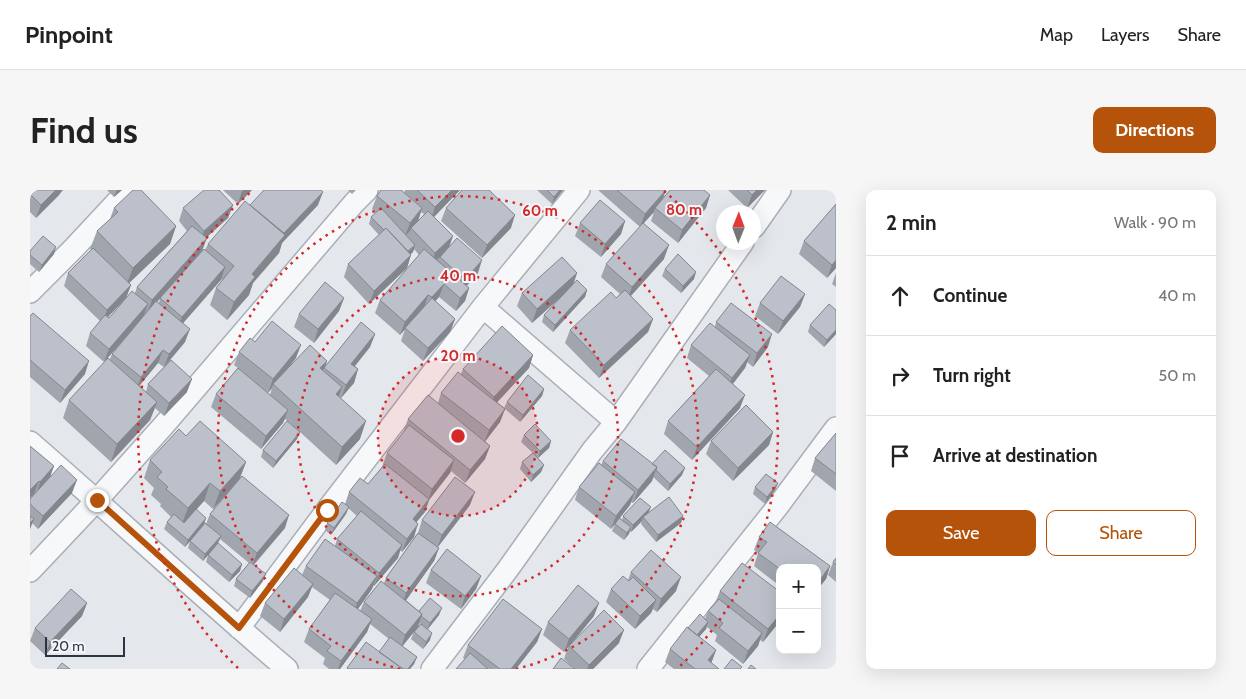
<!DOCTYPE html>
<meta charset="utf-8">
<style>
body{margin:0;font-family:Cabin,sans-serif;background:#f6f6f6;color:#222}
.controls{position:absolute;right:15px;bottom:15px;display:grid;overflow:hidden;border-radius:10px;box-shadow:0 5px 20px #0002}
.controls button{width:45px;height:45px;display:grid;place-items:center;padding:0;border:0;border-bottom:1px solid #e0e0e0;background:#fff;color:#222;font:25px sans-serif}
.compass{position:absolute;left:686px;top:15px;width:45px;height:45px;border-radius:50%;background:#fff;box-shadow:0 5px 20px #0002;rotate:1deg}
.scale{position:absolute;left:15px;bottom:12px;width:80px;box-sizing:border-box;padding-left:5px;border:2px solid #2b3445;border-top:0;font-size:14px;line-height:18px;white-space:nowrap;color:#2b3445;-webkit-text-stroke:4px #f4f6f9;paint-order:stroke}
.stop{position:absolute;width:15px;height:15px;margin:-11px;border:4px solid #b45309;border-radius:50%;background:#fff}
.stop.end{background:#b45309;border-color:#fff;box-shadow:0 1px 5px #0008}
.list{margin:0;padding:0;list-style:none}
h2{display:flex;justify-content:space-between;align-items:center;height:65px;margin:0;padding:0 20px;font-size:21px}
h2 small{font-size:16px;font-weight:400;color:#767676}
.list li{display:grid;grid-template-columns:32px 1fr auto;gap:15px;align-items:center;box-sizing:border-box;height:80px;padding:0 20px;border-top:1px solid #e0e0e0}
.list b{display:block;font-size:19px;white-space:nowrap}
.list em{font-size:16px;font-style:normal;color:#767676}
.actions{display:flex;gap:10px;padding:15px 20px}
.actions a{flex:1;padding:11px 0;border:1px solid #b45309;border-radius:10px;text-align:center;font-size:18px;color:#b45309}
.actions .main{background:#b45309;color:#fff}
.icon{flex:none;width:28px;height:28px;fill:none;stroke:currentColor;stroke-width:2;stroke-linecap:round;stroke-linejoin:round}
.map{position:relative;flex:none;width:806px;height:479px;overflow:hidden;border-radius:10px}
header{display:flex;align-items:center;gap:30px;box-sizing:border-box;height:70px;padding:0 25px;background:#fff;border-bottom:1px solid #e0e0e0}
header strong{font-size:24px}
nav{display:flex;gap:28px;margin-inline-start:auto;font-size:18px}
.intro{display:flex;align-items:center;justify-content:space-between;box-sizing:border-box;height:120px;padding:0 30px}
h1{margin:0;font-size:35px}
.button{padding:12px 22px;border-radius:10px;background:#b45309;color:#fff;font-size:18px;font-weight:700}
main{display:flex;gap:30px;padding:0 30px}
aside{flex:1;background:#fff;border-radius:10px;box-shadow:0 5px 20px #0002}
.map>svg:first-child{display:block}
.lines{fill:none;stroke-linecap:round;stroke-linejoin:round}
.street-casing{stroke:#a9aeb7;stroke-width:24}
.street{stroke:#f7f8fa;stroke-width:21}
.wall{fill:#a1a5ae;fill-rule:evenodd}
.shaded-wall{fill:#83868d}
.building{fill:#bbc0ca;stroke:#83868d}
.route{stroke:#b45309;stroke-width:6}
.ring{fill:none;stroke:#d62828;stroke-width:2.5;stroke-dasharray:2.5 5}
.centre{fill:#d62828;stroke:#f4f6f9;stroke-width:2.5}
.ring-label{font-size:15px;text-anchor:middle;font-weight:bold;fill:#d62828;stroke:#f4f6f9;stroke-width:4;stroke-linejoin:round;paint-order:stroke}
</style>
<header>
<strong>Pinpoint</strong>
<nav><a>Map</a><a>Layers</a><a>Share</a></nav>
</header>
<div class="intro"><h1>Find us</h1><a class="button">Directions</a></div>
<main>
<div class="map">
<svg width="806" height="479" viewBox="0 0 806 479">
<rect width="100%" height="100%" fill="#e4e7ec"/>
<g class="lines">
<defs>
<path id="street" d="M724 37 750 0
M0 102 44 58 98 0
M453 117 586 232
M0 252C86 327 170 405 257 479
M0 381 67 310 134 235 324 13 337 0
M209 438 297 320 453 117 549 0
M402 479 478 379 562 261 586 232 713 52
M618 479 748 316 806 238"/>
</defs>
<use href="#street" class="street-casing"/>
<use href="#street" class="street"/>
</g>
<path class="wall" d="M0 0H33L31 2 29 5 6 28 0 22Z
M77 0H92L84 7Z
M193 0H222L208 14Z
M318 0H326L322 4Z
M375 0H430L404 27 423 46 419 58 448 83 437 96 439 98 435 111 426 121 409 107 405 111 425 129 420 142 393 171 371 151 375 139 370 145 345 123 350 110 389 65 384 59 383 62 381 64 377 78 339 114 314 87 318 74 349 45 339 34 341 27 346 23 342 19 347 6 374 3ZM391 22 394 24 388 31Z
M507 0H533L522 14Z
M568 0H636L633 9 680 5 676 18 648 53 621 31 624 22 614 33 634 69 601 106 623 129 618 142 569 188 535 153 540 140 586 108 590 104 571 87 576 74 610 37Z
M698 0H735L717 18Z
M806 14V78L797 88 769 64 774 51Z
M203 15 198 28 176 48 172 61 175 60 178 54 220 15H288L252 53 249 63 223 93 219 105 197 130 180 115 186 98 192 90 191 89 153 133 155 152 136 175 157 202 134 226 125 218 120 230 81 272 33 228 39 210 80 169 82 164 97 145 74 172 56 156 60 143 70 131 34 96 38 83 61 60 60 59 67 41 80 29 84 18 146 36 140 54 99 93 101 95 96 108 78 127 79 128 105 103 107 97 157 41 149 31 153 18ZM152 84 130 108 129 113 127 112ZM128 173 134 177 118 194 116 202 109 196Z
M416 18 481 38 452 68 411 31Z
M595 31 591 44 571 67 545 46 550 33Z
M0 61 24 64 9 82 0 74Z
M635 79 664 89 651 103 632 86Z
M547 83 544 93 557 100 555 107 523 142 512 132 514 125 531 107 502 133 487 116 492 103Z
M806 83V97L802 94Z
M775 104 770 117 748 144 725 126 730 113Z
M314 108 309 121 284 153 264 137 269 124Z
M0 126 55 184 30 213 0 187Z
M686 132 738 157 723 177 717 172 715 178 703 194 710 218 662 270 634 244 638 231 679 186 657 168 661 155 685 137Z
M780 135 806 144 794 157 778 142Z
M345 144 340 157 325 176 328 179 324 193 311 208 330 249 306 275 270 242 267 249 243 278 231 267 233 260 263 236 255 229 253 233 231 259 181 217 186 204 208 178 204 175 209 162 225 152 266 168 257 179 297 171 294 181V178ZM210 180 238 203 242 198 240 205Z
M503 165 499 178 467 212 474 218 477 212 514 199 512 206 490 232 475 219 470 232 455 251 460 256 455 269 435 293 421 281 420 283 399 310 395 322 386 332 384 347 372 362 370 360 368 368 344 396H343L342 399 328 419 330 421 334 412 354 393 356 388 388 343 392 330 440 315 408 357 409 358 404 371 376 410 389 421 409 425 398 439 400 450 393 459 381 449 384 442 390 434 389 433 388 437 372 456 387 467 384 474 380 479H317V478L349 462 359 449 340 434 337 442 310 479H299L293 474 295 468 274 452 279 439 300 410 282 397 278 407 250 442 230 426 235 413 272 385 276 376 305 356 307 349 327 326 318 318 316 324 301 345 295 340 297 333 315 314 319 302 338 294 352 277 357 263 373 243 378 229 408 213 411 203 431 184 433 179Z
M743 242 739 255 703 291 676 264 681 251Z
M806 243V301L781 281 785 268Z
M494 245 521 251 519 258 508 268 514 275 511 282 501 292 490 279 492 272 503 263 491 252Z
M156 246 216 272 210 288 255 338 224 375 233 391 220 408 204 396 206 389 219 373 190 349 188 353 173 371 158 358 160 351 155 357 134 339 137 332 141 327 130 316 131 314 121 305 124 298 114 288 120 270ZM200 300 180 324 176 334H174L166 320 174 311 183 319Z
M0 256 24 276 20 287 42 303 8 339 2 333 0 339V309L4 304 0 308Z
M573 271 652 285 638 301 623 287 622 291 603 313 601 312 600 315 590 328 592 330 593 326 619 323 651 333 626 352 611 334 612 331 601 342 600 341 594 350 582 341 585 334 581 339 545 310 549 297 571 275Z
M748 293 745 300 735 314 723 304 725 297Z
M729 347 800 376 796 389 787 400V378H750V396L724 376 728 363 724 360Z
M178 365 212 374 210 381 199 392 176 372Z
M806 368V392L798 385 803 372Z
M401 380 451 386 446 399 431 419 396 393Z
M601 382 646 401 627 422 623 419 621 423 605 439 576 412 581 399 598 390Z
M690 401 750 431 733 452 730 450 728 456 713 474 685 451 687 445 677 437 676 439 669 447 686 460 681 473 689 479H644L635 472 640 459 675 429 678 421 685 413Z
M57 413 52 426 15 465 0 451 5 438Z
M564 426 544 451 589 453 563 479H523L544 478 534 469 538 457 534 462 513 445 518 432Z
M512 439 507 452 486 479H426L435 469 433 468 438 455Z"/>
<path class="shaded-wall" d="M26 0H33L31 2 29 5 6 28 11 15Z
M87 0H92L84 7Z
M214 0H222L208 14 212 1Z
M422 0H430L401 30 405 17Z
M530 0H533L522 14 524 7Z
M636 0 631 13 625 18 624 22 610 37 615 24Z
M727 0H735L717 18 722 5Z
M293 2 288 15 252 53 249 63 223 93 219 105 197 130 204 112 222 84 252 45Z
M680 5 676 18 648 53 652 40Z
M203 15 198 28 169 54 174 41Z
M392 18 388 31 381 38 380 41 375 46 380 33Z
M485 25 481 38 452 68 457 55Z
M595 31 591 44 571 67 575 54Z
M146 36 140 54 96 96 103 78Z
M423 46 418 59 401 76 405 63Z
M177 48 172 61 117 123 122 110Z
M385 55 383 62 373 71 376 64Z
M639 55 634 69 597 110 602 97Z
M26 57 24 64 9 82 12 75Z
M381 65 377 78 339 114 344 101Z
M452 70 448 83 430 103 435 90Z
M806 70V78L797 88 802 75Z
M195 77 191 90 147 140 152 127Z
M666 82 664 89 651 103 653 96Z
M547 83 542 97 502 133 507 119Z
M414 94 409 107 397 121 402 107Z
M101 95 96 108 72 133 77 120Z
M439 98 435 111 426 121 430 108Z
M557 100 555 107 523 142 525 135Z
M775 104 770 117 748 144 753 131Z
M398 105 394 118 370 145 375 132Z
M314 108 309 121 284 153 288 139Z
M118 114 113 128 74 172 79 159Z
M425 129 420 142 393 171 398 158Z
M623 129 618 142 569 188 574 175Z
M160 139 155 152 134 177 139 164Z
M806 140V144L794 157 797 150Z
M345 144 340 157 316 187 321 174Z
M742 144 738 157 723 177 727 163Z
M271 155 266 168 244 195 243 194 242 198 238 203 243 189Z
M133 160 128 173 106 200 111 187Z
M503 165 499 178 459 221 464 207Z
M720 165 715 178 697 201 702 188Z
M59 171 55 184 30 213 35 200Z
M297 171 291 188 290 178Z
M328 179 324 193 311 208 316 195Z
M162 189 157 202 134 226 139 213Z
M312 197 306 215V204Z
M514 199 512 206 490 232 493 225Z
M715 205 710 218 662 270 667 257Z
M127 212 120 230 81 272 87 254Z
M475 219 470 232 454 253 459 240Z
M258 220 253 233 231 259 236 246Z
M336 231 330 249 306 275 312 257Z
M270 242 267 249 243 278 246 271Z
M743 242 739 255 703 291 708 278Z
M521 251 519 258 508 268 510 261Z
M460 256 455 269 435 293 440 280Z
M424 270 420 283 399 310 395 322 378 342 383 329 398 311 402 299Z
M216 272 209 290 183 319 190 301Z
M514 275 511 282 501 292 503 285Z
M24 276 19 289 6 305 10 292Z
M627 277 622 291 603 313 608 300Z
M655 278 652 285 638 301 640 294Z
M47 290 42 303 8 339 13 326Z
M9 291 4 304 0 308V300Z
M180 293 174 311 151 336 158 318Z
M748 293 745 300 735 314 737 307Z
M445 302 440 315 407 358 412 345Z
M605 302 600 315 581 339 586 326Z
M319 317 316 324 301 345 304 338Z
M621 317 618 324 613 327 612 331 601 342 603 335Z
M259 325 255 338 222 376 227 363Z
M653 326 651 333 626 352 628 345Z
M176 328 174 335 155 357 158 350Z
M4 329 0 339V333Z
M388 334 384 347 372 362 377 349Z
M601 337 599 344 594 350 597 343Z
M191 346 188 353 173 371 175 364Z
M372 355 368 368 344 396 349 383Z
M409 358 404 371 372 416 376 403Z
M212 374 210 381 199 392 202 385Z
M800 376 796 389 787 400V394Z
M236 384 233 391 220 408 222 401Z
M347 386 342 399 323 426 327 413Z
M451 386 446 399 431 419 435 406Z
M651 387 646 401 627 422 631 409Z
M283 394 278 407 250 442 254 429Z
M626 410 621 423 605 439 610 426Z
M57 413 52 426 15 465 20 452Z
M569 413 564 426 534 462 539 449Z
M412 418 409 425 397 440 400 433Z
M392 424 388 437 371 458 375 445Z
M750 424V431L733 452 738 439Z
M342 429 337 442 310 479H308L311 471Z
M678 432 676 439 662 455 664 448Z
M512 439 507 452 486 479H481Z
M594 440 589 453 563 479H557L559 475Z
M402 443 400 450 393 459 396 452Z
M732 443 728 456 713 474 718 461Z
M686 460 681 474 678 470Z
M387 467 384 474 380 479H378Z"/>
<path class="building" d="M0 0H26L11 15 0 4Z
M103 0H111L146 36 103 78 67 41 88 22 84 18Z
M174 0H189L203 15 174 41 153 18Z
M234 0H291L293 2 254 43 220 15Z
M351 0H371L392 18 380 33 347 6Z
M387 0H422L405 17Z
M432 0H459L485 25 457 55 416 18Z
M517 0H530L524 7Z
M587 0H636L615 24Z
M640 0H674L680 5 652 40 625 18Z
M717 0H727L722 5Z
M570 10 595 31 575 54 550 33Z
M215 11 255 45 222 84 225 87 204 112 186 98 204 76 178 54Z
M806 14V70L802 75 774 51Z
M351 18 385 55 378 61 356 38 354 40 341 27Z
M398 21 423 46 405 63 381 38Z
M613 33 639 55 602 97 576 74Z
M162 36 177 48 122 110 107 97Z
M356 38 381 65 344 101 318 74Z
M13 46 26 57 12 75 0 65V61Z
M427 48 452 70 435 90 410 67Z
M63 58 101 95 77 120 38 83Z
M174 59 195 77 152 127 130 108Z
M394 59 439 98 430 108 414 94 402 107 398 105 375 132 350 110Z
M648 64 666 82 653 96 635 79Z
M532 67 547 83 507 119 492 103Z
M751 86 775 104 753 131 730 113Z
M547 90 557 100 525 135 514 125Z
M295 92 314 108 288 139 269 124Z
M595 100 623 129 574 175 540 140 581 102 586 108Z
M102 101 118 114 79 159 60 143 75 125 79 128Z
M402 108 425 129 398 158 375 138Z
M126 111 160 139 139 164 133 160 111 187 82 164Z
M701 113 742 144 727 163 686 132Z
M799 114 806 120V140L797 150 780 135Z
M3 123 59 171 35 200 0 170V126Z
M242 131 271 155 243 189 209 162 220 148 225 152Z
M331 132 345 144 321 174 328 179 316 195 294 178Z
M680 133 720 165 702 188 661 155Z
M472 136 503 165 464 207 433 179Z
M280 155 297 171 290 178 312 197 306 204 336 231 312 257 243 194Z
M78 168 127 212 87 254 39 210Z
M141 170 162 189 139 213 118 194Z
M208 178 258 220 236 246 186 204Z
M686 179 715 205 667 257 638 231Z
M428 182 475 219 459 240 411 203Z
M498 185 514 199 493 225 477 212Z
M398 205 460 256 440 280 378 229Z
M716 215 743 242 708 278 681 251Z
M170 231 216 272 190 301 180 293 158 318 136 299 138 297 127 287 132 282 120 270 149 239 156 246Z
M257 231 270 242 246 271 233 260Z
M505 234 521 251 510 261 494 245Z
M379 235 424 270 402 299 357 263Z
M806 243V284L785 268Z
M591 249 627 277 608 300 573 271Z
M0 256 24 276 10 292 9 291 0 300Z
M635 260 655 278 640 294 626 280 627 277 622 274Z
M503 263 514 275 503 285 492 272Z
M569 273 605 302 586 326 549 297Z
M355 274 399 309 383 329 388 334 377 349 319 302 330 288 338 294Z
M31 275 47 290 13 326 0 314V309Z
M736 284 748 293 737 307 725 297Z
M212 286 259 325 227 363 180 324Z
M425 287 445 302 412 345 392 330Z
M639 307 653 326 628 345 613 327Z
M610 308 621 317 603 335 593 326Z
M312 312 319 317 304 338 297 333Z
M166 319 176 328 158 350 137 332 144 324 154 333Z
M331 321 372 355 349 383 307 349Z
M0 326 4 329 0 333Z
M589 328 601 337 597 343 585 334Z
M740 332 800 376 787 394V378H750V379L728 363 737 352 729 347Z
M175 333 191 346 175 364 160 351Z
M388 343 409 358 376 403 356 388Z
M295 349 347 386 327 413 276 376Z
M188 353 212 374 202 385 178 365Z
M417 359 451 386 435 406 401 380Z
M621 360 651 387 631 409 601 382Z
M806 368V375L803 372Z
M220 372 236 384 222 401 206 389Z
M712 373 750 402V424L738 439 690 401Z
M264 378 283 394 254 429 235 413Z
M593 386 599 391 603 387 626 410 610 426 581 399Z
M351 391 392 424 375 445 334 412Z
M548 395 569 413 539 449 518 432Z
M41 399 57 413 20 452 5 438Z
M305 403 342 429 311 471 297 461 301 456 279 439Z
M400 408 412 418 400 433 391 426 392 424 389 421Z
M473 409 512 439 481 479H470L438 455Z
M689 409 732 443 718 461 689 438 693 433 678 421Z
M574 420 594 440 559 475 539 456Z
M670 424 678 432 667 445 658 438Z
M391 434 402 443 396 452 384 442Z
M657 437 686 460 678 470 689 479H665L640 459Z
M360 447 387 467 378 479H373L349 462Z
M336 452 373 479H319L317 478Z
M440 463 458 479H426Z
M531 468 545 479H523Z
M702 469 712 477 710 479H694Z
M32 473 40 479H27Z
M721 475 726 479H718Z"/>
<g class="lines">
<path class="route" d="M67 310 209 438 297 320"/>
</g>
<circle cx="428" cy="246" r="80" fill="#d62828" fill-opacity=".12"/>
<g class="ring">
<circle cx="428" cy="246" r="80"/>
<circle cx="428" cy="246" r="160"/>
<path d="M370 479A240 240 0 1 1 486 479"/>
<path d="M208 478A320 320 0 0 1 222 1M634 1A320 320 0 0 1 648 478"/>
</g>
<circle cx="428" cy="246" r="8" class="centre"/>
<g class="ring-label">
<text x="654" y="25">80 m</text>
<text x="510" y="26">60 m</text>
<text x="428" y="91">40 m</text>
<text x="428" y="171">20 m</text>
</g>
</svg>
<div class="controls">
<button>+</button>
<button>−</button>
</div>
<svg class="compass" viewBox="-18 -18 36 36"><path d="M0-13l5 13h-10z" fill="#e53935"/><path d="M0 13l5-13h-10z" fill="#767676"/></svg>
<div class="scale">20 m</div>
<div class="stop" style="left:297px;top:320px"></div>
<div class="stop end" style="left:67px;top:310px"></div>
</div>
<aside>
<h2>2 min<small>Walk · 90 m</small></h2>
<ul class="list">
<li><svg class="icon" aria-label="ahead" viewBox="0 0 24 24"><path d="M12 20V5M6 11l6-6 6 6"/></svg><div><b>Continue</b></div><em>40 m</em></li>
<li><svg class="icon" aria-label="right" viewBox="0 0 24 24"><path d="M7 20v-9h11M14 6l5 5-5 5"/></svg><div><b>Turn right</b></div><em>50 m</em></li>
<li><svg class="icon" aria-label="arrive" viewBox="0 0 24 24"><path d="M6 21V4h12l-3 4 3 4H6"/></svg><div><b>Arrive at destination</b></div></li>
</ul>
<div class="actions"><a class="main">Save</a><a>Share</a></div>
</aside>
</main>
